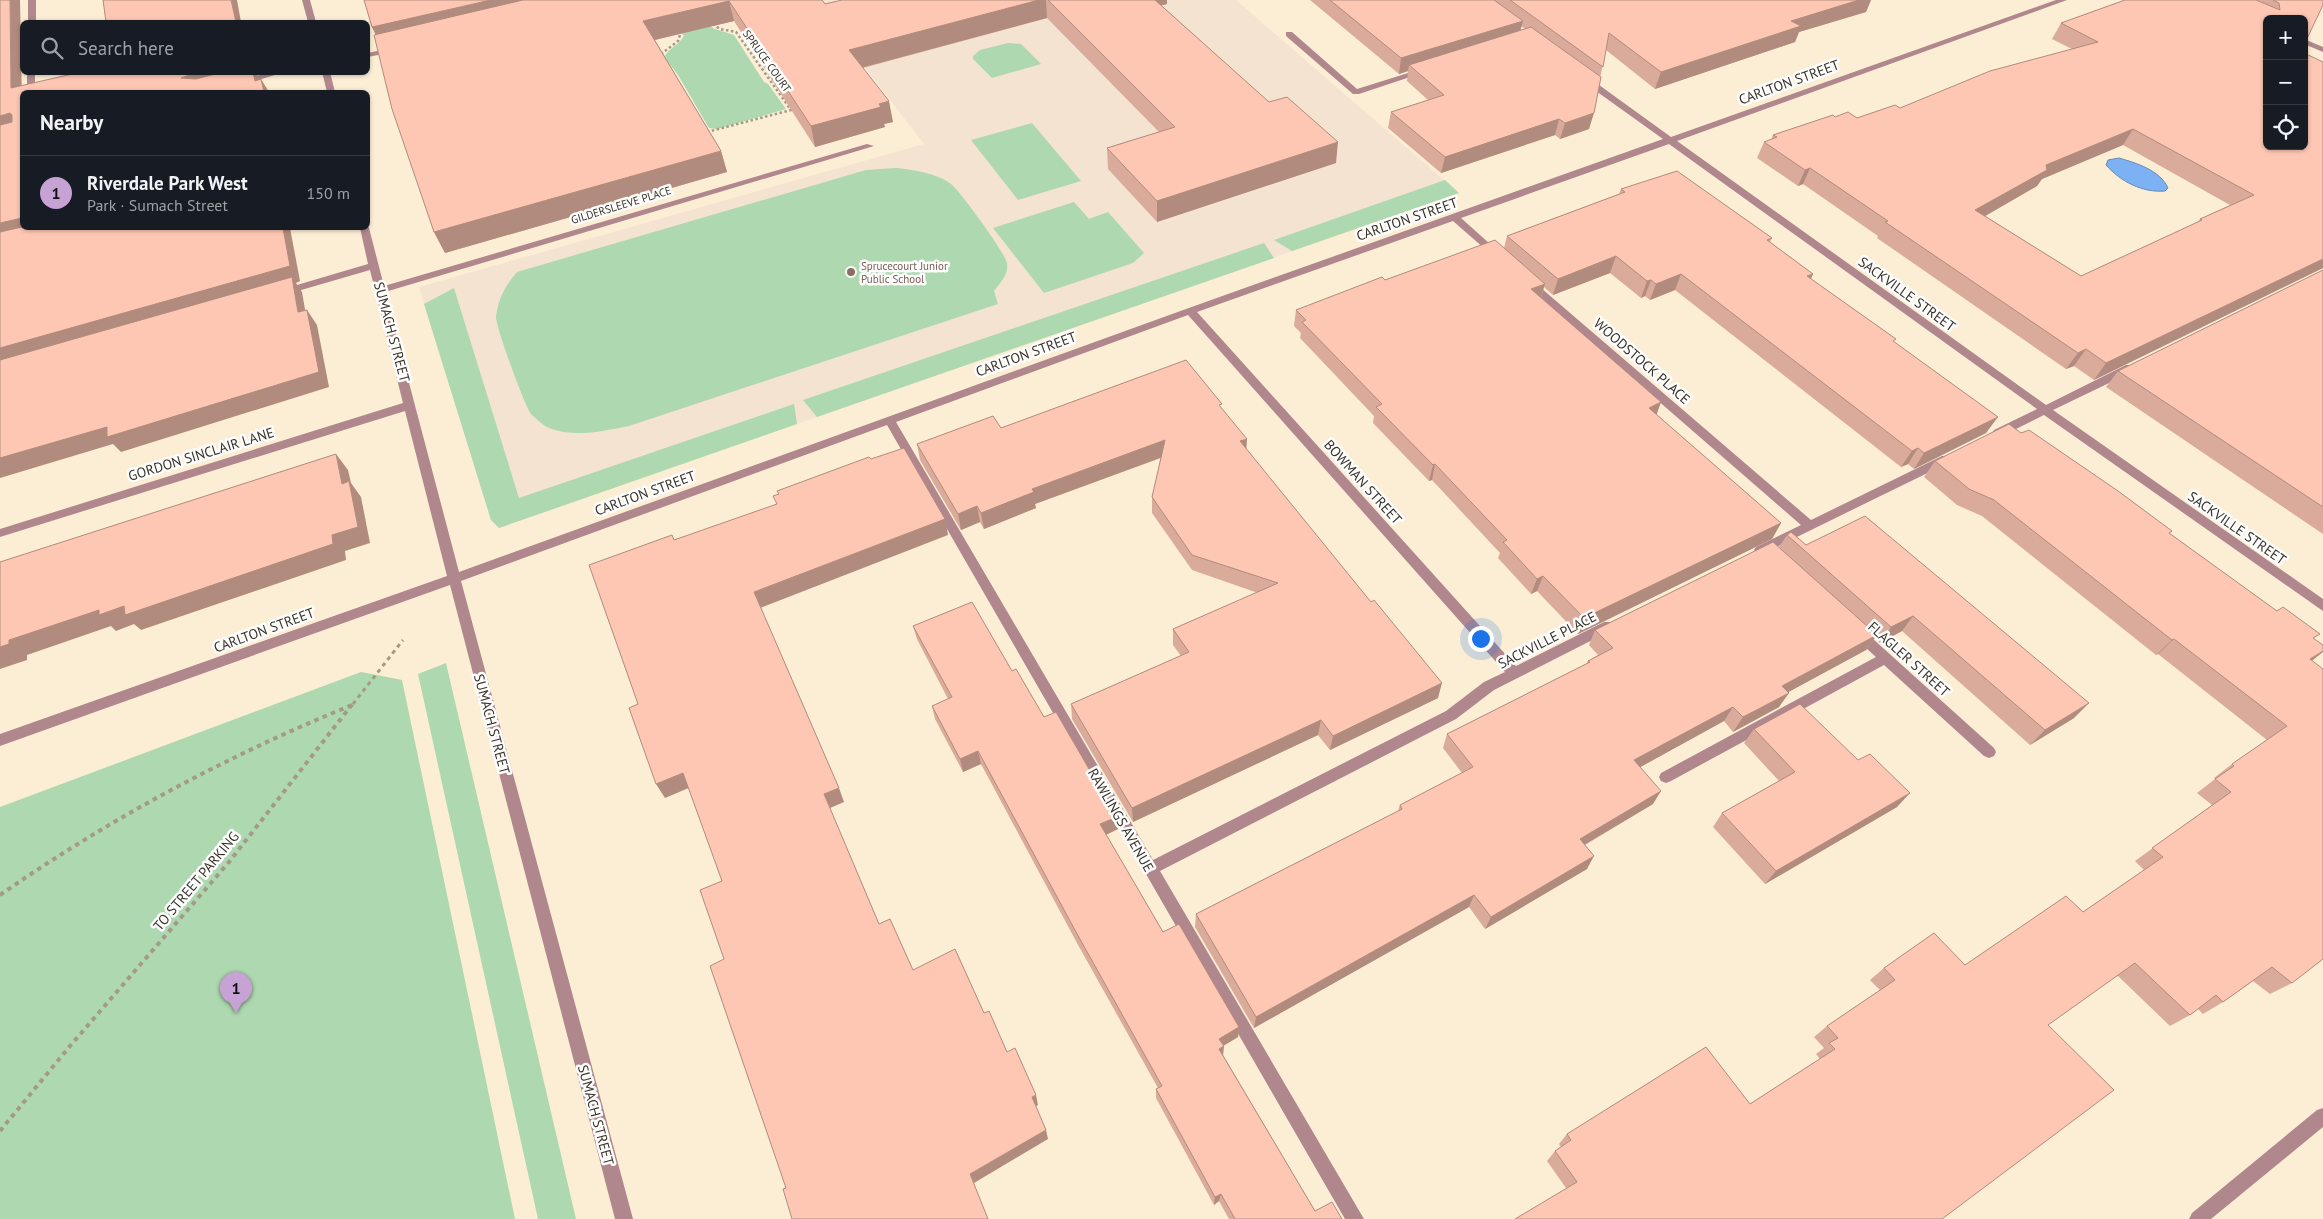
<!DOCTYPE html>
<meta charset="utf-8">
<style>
body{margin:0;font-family:"PT Sans",sans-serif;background:#242831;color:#f1f3f6}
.controls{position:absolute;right:15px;top:15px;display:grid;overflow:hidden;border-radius:8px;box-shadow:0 1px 4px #0004}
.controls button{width:45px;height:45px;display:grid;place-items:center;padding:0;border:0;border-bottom:1px solid #363941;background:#171b24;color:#f1f3f6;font:25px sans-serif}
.you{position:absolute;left:1480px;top:638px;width:18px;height:18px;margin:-12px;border:4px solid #fff;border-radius:50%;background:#1a73e8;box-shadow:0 0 0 8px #1a73e833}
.badge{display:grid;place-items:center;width:32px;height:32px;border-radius:50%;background:#c7a2d5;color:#111;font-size:16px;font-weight:700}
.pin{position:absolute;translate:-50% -41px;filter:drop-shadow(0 1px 2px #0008)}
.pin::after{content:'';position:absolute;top:26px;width:18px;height:15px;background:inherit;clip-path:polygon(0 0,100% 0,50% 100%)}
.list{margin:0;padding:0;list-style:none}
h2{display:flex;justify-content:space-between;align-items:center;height:65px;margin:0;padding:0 20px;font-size:21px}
h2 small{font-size:16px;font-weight:400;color:#9ea1a6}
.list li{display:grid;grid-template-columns:32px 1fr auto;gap:15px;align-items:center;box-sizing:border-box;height:75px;padding:0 20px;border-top:1px solid #363941}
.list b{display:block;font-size:19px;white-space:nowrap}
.list p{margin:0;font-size:16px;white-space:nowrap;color:#9ea1a6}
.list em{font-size:16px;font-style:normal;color:#9ea1a6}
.icon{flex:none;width:28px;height:28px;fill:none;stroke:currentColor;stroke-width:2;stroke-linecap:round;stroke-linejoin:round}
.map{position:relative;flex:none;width:2323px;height:1219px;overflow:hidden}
.search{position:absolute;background:#171b24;box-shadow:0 1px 4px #0004;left:20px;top:20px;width:350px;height:55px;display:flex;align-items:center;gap:12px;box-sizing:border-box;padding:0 18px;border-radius:8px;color:#9ea1a6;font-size:19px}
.panel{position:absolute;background:#171b24;box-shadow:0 1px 4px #0004;left:20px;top:90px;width:350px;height:140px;border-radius:8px}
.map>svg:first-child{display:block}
.education{fill:#f4e3d1}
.green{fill:#add8b0}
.water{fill:#7cb1f4;stroke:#688bb7}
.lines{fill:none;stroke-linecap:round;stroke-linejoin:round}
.path-far2{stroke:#a49a88;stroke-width:2.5;stroke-dasharray:2.5 2.5;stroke-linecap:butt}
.path-far1{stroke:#a49a88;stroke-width:3;stroke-dasharray:4 4;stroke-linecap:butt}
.path{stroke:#a49a88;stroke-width:4;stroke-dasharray:4.5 4.5;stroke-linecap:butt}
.minor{fill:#b0878c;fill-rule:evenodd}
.wall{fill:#daab9a;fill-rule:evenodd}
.shaded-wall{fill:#b18b7d}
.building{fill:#fdc7b3;stroke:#b18b7d;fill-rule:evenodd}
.education-dot{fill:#8d6e63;stroke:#fdfdfd;stroke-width:2}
.labels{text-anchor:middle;stroke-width:5;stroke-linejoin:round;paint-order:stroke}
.far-street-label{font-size:11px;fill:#383329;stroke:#fdfdfd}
.far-education-label{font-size:11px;fill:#785e54;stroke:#fdfdfd;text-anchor:start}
.street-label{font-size:14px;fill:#383329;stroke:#fdfdfd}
</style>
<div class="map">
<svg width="2323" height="1219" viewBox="0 0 2323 1219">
<rect width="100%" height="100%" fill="#fceed5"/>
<path class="education" d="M813 0H1236L1459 193 499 528 491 520 419 287 924 144Z"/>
<path class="green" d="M658 0 715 29 734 35 764 82 768 84 786 109 717 129 709 128 678 75 664 57C669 48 679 45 684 36Z
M1008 43 1021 44 1041 64 992 78 973 59V56L980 50Z
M1032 123 1081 181 1018 200 971 140Z
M896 168C914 170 937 173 951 184 961 192 1005 253 1007 263 1009 274 1000 283 994 291L998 304 629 426C603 431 575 438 549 428 544 426 535 418 531 414 524 404 496 327 496 317 498 299 505 286 517 272L866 170Z
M1445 180 1459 193 1292 251 1274 240Z
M1074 202 1089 219 1108 212 1144 253 1133 263 1044 293 993 228Z
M1264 243 1274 258 817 417 803 400Z
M454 288 519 498 794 404 797 424 499 528 491 520 424 304Z
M446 663 576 1219H538L418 674Z
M361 672 402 680 515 1219H0V807Z"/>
<path class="water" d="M2119 158C2136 163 2160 170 2168 188L2165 191C2143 193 2121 182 2106 165L2108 160Z"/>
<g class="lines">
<path class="path-far2" d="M661 54 678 41 680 35 677 31
M707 132 791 110 736 32 720 29 713 24"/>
<path class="path-far1" d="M353 704 403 640"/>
<path class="path" d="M0 895C111 818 227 756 352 705
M0 1131 70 1046 229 862 354 702"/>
<path class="minor" d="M28 0H36V22H28Z
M302 0H310L316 22H308Z
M2056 0H2067L1677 141 2046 405 2126 365H2134V371L2053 410 2323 599V611L2044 415 2002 436H1994L1992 433 1994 430 2037 409 1669 144 1461 218 1499 252V256H1493L1453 221 1197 312 1516 666 1604 622H1612L1614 626 1612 630 1494 690 1456 719 1160 871 1364 1219H1345L887 425 461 581 633 1219H615L450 585 0 746V734L447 576 405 411 0 537V529L403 403 370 270 284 295 279 292 280 290 368 264 360 228 368 226 369 228 384 286 867 144 874 146 385 292 459 572 1186 309 1663 139 1582 81V77H1588L1671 137ZM1188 315 1505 672 1484 682 1446 711 1153 860 896 422Z
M1286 32H1292L1357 89 1421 69 1428 71 1359 94H1353L1286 36Z
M2304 39 2323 47V52L2304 44Z
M395 47H398V51L368 57V53Z
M27 72H35V92H27Z
M269 72H285L242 85 238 82Z
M322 72H330L335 92H327Z
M1530 281 1534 282 1811 520 1942 456H1950L1952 459 1950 462 1764 553H1756L1754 550 1756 547 1801 525 1526 286V282Z
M1859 629 1863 630 1994 748 1996 752 1994 756 1989 758 1984 756 1884 665 1671 781 1666 783 1661 781 1659 777 1661 773 1876 657 1855 638 1853 634 1855 630Z
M2323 1108V1127L2211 1219H2189L2192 1213 2317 1110Z"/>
</g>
<path class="wall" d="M364 0H822L825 4 842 0H1167V4L1161 5 1336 163 1157 222 1108 169 1107 148 1159 132 1047 18 863 68 893 122 884 124 885 127 815 147 734 21 655 40 721 151 727 172 445 253 434 232 376 34 372 27Z
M1310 0H1871L1866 12 1799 32 1795 42 1655 89 1606 50 1589 129 1560 139 1555 135 1441 173 1388 128 1391 112 1428 100 1407 81 1408 71 1399 74ZM1521 26 1525 29 1520 31Z
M2125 0H2323L2267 19 2323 268 2094 380 2074 366 2066 369 1877 238 1878 236 1803 184 1798 186 1757 158 1764 142 1771 140 1773 135 1835 117 1857 118 1900 108 2072 49 2052 39 2061 23ZM2123 145 2230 205 2200 219 2198 222 2081 276 1985 216 2037 186 2042 179Z
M1621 189 1772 238 1770 242 1813 274 1811 279 1894 342 1986 433 1914 469 1908 464 1901 467 1675 290 1650 300 1645 296 1641 298 1610 273 1553 295 1544 287 1541 298 1661 402 1656 414 1781 523 1772 539 1578 634 1537 591 1531 594 1498 558 1500 553 1432 480 1429 481 1373 423 1374 416 1300 338 1301 333 1294 326 1296 310 1385 280 1504 248 1507 236 1619 194Z
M2323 270V534L2106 387 2118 371Z
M1221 408 1246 449 1438 698 1330 750 1318 735 1133 822 1072 719 1071 704 1181 656 1173 645V629L1258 593 1192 570 1152 513V497L1161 458 1035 504 1036 508 984 529 980 522 961 530 920 460 917 444 1001 428Z
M2021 433 2170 534 2314 639 2312 661 2292 983 2270 994 2253 981 2223 1002 2203 1014 2198 1009 2190 1015 2170 1026 2118 976 1566 1188 1547 1161 1555 1151 1561 1147 1559 1144 1567 1134 1750 1104 1820 1059 1816 1054 1824 1048 1814 1037 1827 1026 1880 990 1870 980 1884 968 1965 965 2083 912 2144 870 2135 861 2212 805 2197 793 2215 779 2214 778 2232 764 2267 740 2158 654 2156 655 1982 516 1957 505 1924 477 1935 461Z
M1787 535 1806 545 2074 718 2030 745 1902 631 1880 643 1875 638 1866 650 1788 692 1779 707 1733 732 1724 721 1640 767 1653 804 1585 845 1587 869 1485 929 1469 907 1254 1028 1195 927 1196 914 1398 811 1400 805 1462 773 1443 748 1447 734 1586 664 1588 661 1598 655 1589 645 1595 630 1779 547Z
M913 626 1012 671 1044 717 1117 817 1118 829 1106 835 1163 932 1239 1027 1238 1037 1223 1046V1055L1315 1211 1342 1219H1229L1219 1201 1214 1205 1156 1098V1089L1158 1088 1077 943 981 764 963 772 935 719 932 706 948 699 917 639Z
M1754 729 1897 807 1765 884 1713 827 1722 813 1779 781 1744 743Z"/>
<path class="shaded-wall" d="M10 0H20L22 103 11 88Z
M231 0H237L241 22H236Z
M491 0H586L382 48 372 27Z
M1039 0H1046L1047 18 853 70 849 50Z
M1144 0H1167V4L1144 10Z
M1857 0H1871L1866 12 1799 32 1795 42 1655 89 1661 72 1791 21Z
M729 1 734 21 650 41 643 21Z
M1523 21 1519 36 1409 65 1408 71 1399 74 1401 58Z
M198 72H258L256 73 260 80 190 92 181 78Z
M261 79 269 92H264Z
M889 101 893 122 884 124 885 127 815 147 811 126Z
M10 113 22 128 0 133V116Z
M1594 113 1589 129 1560 139 1565 123Z
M1559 119 1555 135 1441 173 1445 157Z
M2133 129 2123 145 2042 179 2037 186 1966 227 1975 210 2046 165Z
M1338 142 1336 163 1157 222V201Z
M721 151 727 172 445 253 434 232Z
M1810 168 1803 184 1798 186 1805 170Z
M22 218V228L0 241V223Z
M283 228H290L300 281 296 283 302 292 308 327 0 367V348Z
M1616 256 1610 273 1553 295 1558 279Z
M2323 259V268L2094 380 2106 363Z
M1681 274 1675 290 1650 300 1656 284Z
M1813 274 1805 290 1807 276Z
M1651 280 1645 296 1641 298 1647 281Z
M1545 284 1540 300 1531 289Z
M307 310 317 325 329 387 121 452 113 444 0 478V458Z
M2086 349 2074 366 2066 369 2078 353Z
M1661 402 1655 419 1649 408Z
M1998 417 1986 433 1914 469 1924 453Z
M1247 439 1246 455 1240 441Z
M1165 440V456L1035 504 1036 508 984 529 981 513 1032 489Z
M1918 448 1908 464 1901 467 1912 451Z
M336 454 348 470 351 483 361 497 370 543 345 551 346 560 141 630 134 624 116 631 111 626 27 655V660L0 669V647L9 640 99 610 332 535 342 484Z
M1435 464 1432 480 1429 481 1433 465Z
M977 506 980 522 961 530 958 514Z
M945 519 948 535 760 608 754 592Z
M1781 523 1772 539 1578 634 1584 618Z
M1543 576 1537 591 1531 594 1537 579Z
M1913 616 1902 631 1880 643 1891 627Z
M1877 635 1866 650 1772 701 1782 686Z
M2174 639 2158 654 2156 655 2172 640Z
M2323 651V652L2309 663 2310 659Z
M1442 683 1438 698 1330 750 1333 736Z
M1789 693 1779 707 1733 732 1743 717Z
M2089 703 2074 718 2030 745 2045 730Z
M1733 707 1724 721 1626 775 1634 760Z
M1321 720 1318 735 1133 822 1132 808Z
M978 751 981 764 963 772 960 759Z
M683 773 691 787 665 798 656 784Z
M839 788 844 802 830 808 824 794Z
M1661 791 1653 804 1572 852 1580 839Z
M1910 793 1897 807 1765 884 1776 871Z
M1117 817 1118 829 1101 837 1100 824Z
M1594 856 1587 869 1485 929 1491 917Z
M1474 895 1469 907 1254 1028 1256 1017Z
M1239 1027 1238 1037 1218 1049 1219 1039Z
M1224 1046 1223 1056 1219 1049Z
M1036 1095 1038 1105 1034 1107 1032 1097Z
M1046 1130 1048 1139 974 1183 970 1174Z
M1221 1194 1219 1201 1214 1205 1215 1197Z"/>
<path class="building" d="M0 0H10L11 88 81 72H198L181 78 196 79 223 72H253L255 81 261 79 264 92H22V218L0 223V125L12 122V115L10 113 0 116Z
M103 0H231L236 22H106Z
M364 0H491L372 27Z
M523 0H822L825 4 842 0H1039L849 50 889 101 879 104 881 107 811 126 729 1 643 21 721 151 434 232 392 109 374 35Z
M1048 0H1155L1269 102 1287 97 1338 142 1157 201 1107 148 1175 127Z
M1330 0H1494L1523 21 1401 58Z
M1510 0H1859L1791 21 1801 26 1661 72 1609 33 1603 67Z
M2125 0H2256L2280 10 2279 3 2273 0H2323V5L2304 45V19H2267V146H2304V53L2323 62V259L2106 363 2086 349 2078 353 1885 222 1888 221 1810 168 1805 170 1764 142 1777 137 1773 135 1833 115 1835 117 1848 112 1857 118 1895 105 1900 108 1990 71 2098 42 2061 23ZM2133 129 2254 195 2200 219 2202 220 2081 276 1975 210 2047 170 2046 165Z
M1531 27 1601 77 1594 113 1565 123 1559 119 1445 157 1391 112 1444 95 1409 65Z
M1677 171 1772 238 1767 240 1813 274 1807 276 1896 339 1893 341 1998 417 1924 453 1918 448 1912 451 1681 274 1656 284 1651 280 1647 281 1616 256 1558 279 1507 236 1625 192 1621 189Z
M22 227V228H283L290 266 0 348V232Z
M1495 240 1545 284 1531 289 1661 402 1649 408 1781 523 1584 618 1543 576 1537 579 1503 542 1507 540 1435 464 1433 465 1376 407 1382 404 1302 322 1306 320 1296 310 1382 277 1385 280Z
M2323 270V507L2118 371Z
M292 277 298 312 307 310 319 372 107 437V427L0 458V360Z
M1186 360 1222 404 1219 405 1247 439 1240 441 1371 602 1374 600 1442 683 1333 736 1321 720 1132 808 1071 704 1189 652 1173 629 1278 583 1192 555 1152 497 1165 440 1032 489 1034 492 981 513 977 506 958 514 917 444 993 416 1001 428Z
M2009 424 2021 433 2029 430 2118 491 2172 531 2169 533 2277 611 2283 607 2320 634 2313 638 2323 645V651L2310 659 2323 669V959L2292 983 2272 967 2223 1002 2216 995 2190 1015 2135 963 2048 1025 2114 1090 1942 1219H1515L1577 1182 1555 1151 1571 1140 1567 1134 1706 1047 1750 1104 1835 1049 1829 1043 1838 1038 1827 1026 1895 980 1884 968 1934 933 1965 965 2066 896 2083 912 2163 857 2152 848 2231 792 2215 779 2234 766 2232 764 2287 726 2174 639 2172 640 1994 500 1969 489 1935 461Z
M904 448 945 519 754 592 839 788 824 794 879 924 890 919 913 970 955 949 984 1013 989 1011 1007 1052 1015 1048 1036 1095 1032 1097 1046 1130 970 1174 988 1219H792L783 1189 786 1188 710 966 724 959 700 890 722 881 683 773 656 784 629 708 638 704 589 565 672 535 674 540 777 504 773 496 779 494 777 491 869 457 871 459Z
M336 454 342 484 349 481 358 527 332 535 333 544 125 615 124 606 99 615V610L9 640V644L0 647V562Z
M1865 516 2089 703 2045 730 1913 616 1891 627 1787 535 1791 532 1806 545Z
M1773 542 1877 635 1782 686 1789 693 1743 717 1733 707 1634 760 1661 791 1580 839 1594 856 1491 917 1474 895 1256 1017 1196 914 1402 809 1400 805 1473 767 1447 734 1590 662 1588 661 1613 648 1595 630Z
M972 602 1012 671 1016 669 1044 717 1056 712 1117 817 1100 824 1163 932 1179 924 1239 1027 1219 1039 1224 1046 1219 1049 1315 1211 1332 1202 1342 1219H1235L1221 1194 1215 1197 1156 1089 1162 1086 1076 932 978 751 960 759 932 706 952 697 913 626Z
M1800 704 1858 760 1870 754 1910 793 1776 871 1722 813 1795 772 1754 729Z"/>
<circle class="education-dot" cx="851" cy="272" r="5"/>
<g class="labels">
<g class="far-street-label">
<text transform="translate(767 61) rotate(54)" y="4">SPRUCE COURT</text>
<text transform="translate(621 205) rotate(-17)" y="4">GILDERSLEEVE PLACE</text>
</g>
<g class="far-education-label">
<text x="861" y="270">Sprucecourt Junior<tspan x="861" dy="13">Public School</tspan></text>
</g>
<g class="street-label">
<text transform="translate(1789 82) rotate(-20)" y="5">CARLTON STREET</text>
<text transform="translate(1407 219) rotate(-19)" y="5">CARLTON STREET</text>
<text transform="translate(1907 294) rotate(36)" y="5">SACKVILLE STREET</text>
<text transform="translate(392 332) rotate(75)" y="5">SUMACH STREET</text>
<text transform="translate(1026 354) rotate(-20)" y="5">CARLTON STREET</text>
<text transform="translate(1642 361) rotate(41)" y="5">WOODSTOCK PLACE</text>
<text transform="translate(201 454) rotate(-17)" y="5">GORDON SINCLAIR LANE</text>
<text transform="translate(1363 482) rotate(48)" y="5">BOWMAN STREET</text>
<text transform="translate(645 493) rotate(-20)" y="5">CARLTON STREET</text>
<text transform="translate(2237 528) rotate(35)" y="5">SACKVILLE STREET</text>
<text transform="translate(264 630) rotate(-20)" y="5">CARLTON STREET</text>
<text transform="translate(1547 640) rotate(-27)" y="5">SACKVILLE PLACE</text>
<text transform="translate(1909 659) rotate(42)" y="5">FLAGLER STREET</text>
<text transform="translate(492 724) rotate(75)" y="5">SUMACH STREET</text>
<text transform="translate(1121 820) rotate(60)" y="5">RAWLINGS AVENUE</text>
<text transform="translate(196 881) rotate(-50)" y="5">TO STREET PARKING</text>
<text transform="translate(596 1115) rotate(75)" y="5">SUMACH STREET</text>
</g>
</g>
</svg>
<div class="controls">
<button>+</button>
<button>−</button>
<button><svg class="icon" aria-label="locate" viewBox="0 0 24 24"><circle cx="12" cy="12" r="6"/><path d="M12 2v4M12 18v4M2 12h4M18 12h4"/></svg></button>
</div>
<div class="you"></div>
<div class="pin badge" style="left:236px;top:1013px">1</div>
<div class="search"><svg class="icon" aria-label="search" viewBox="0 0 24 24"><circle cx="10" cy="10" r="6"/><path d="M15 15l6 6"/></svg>Search here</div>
<section class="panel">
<h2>Nearby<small></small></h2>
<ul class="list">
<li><span class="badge">1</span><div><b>Riverdale Park West</b><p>Park · Sumach Street</p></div><em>150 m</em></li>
</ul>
</section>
</div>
